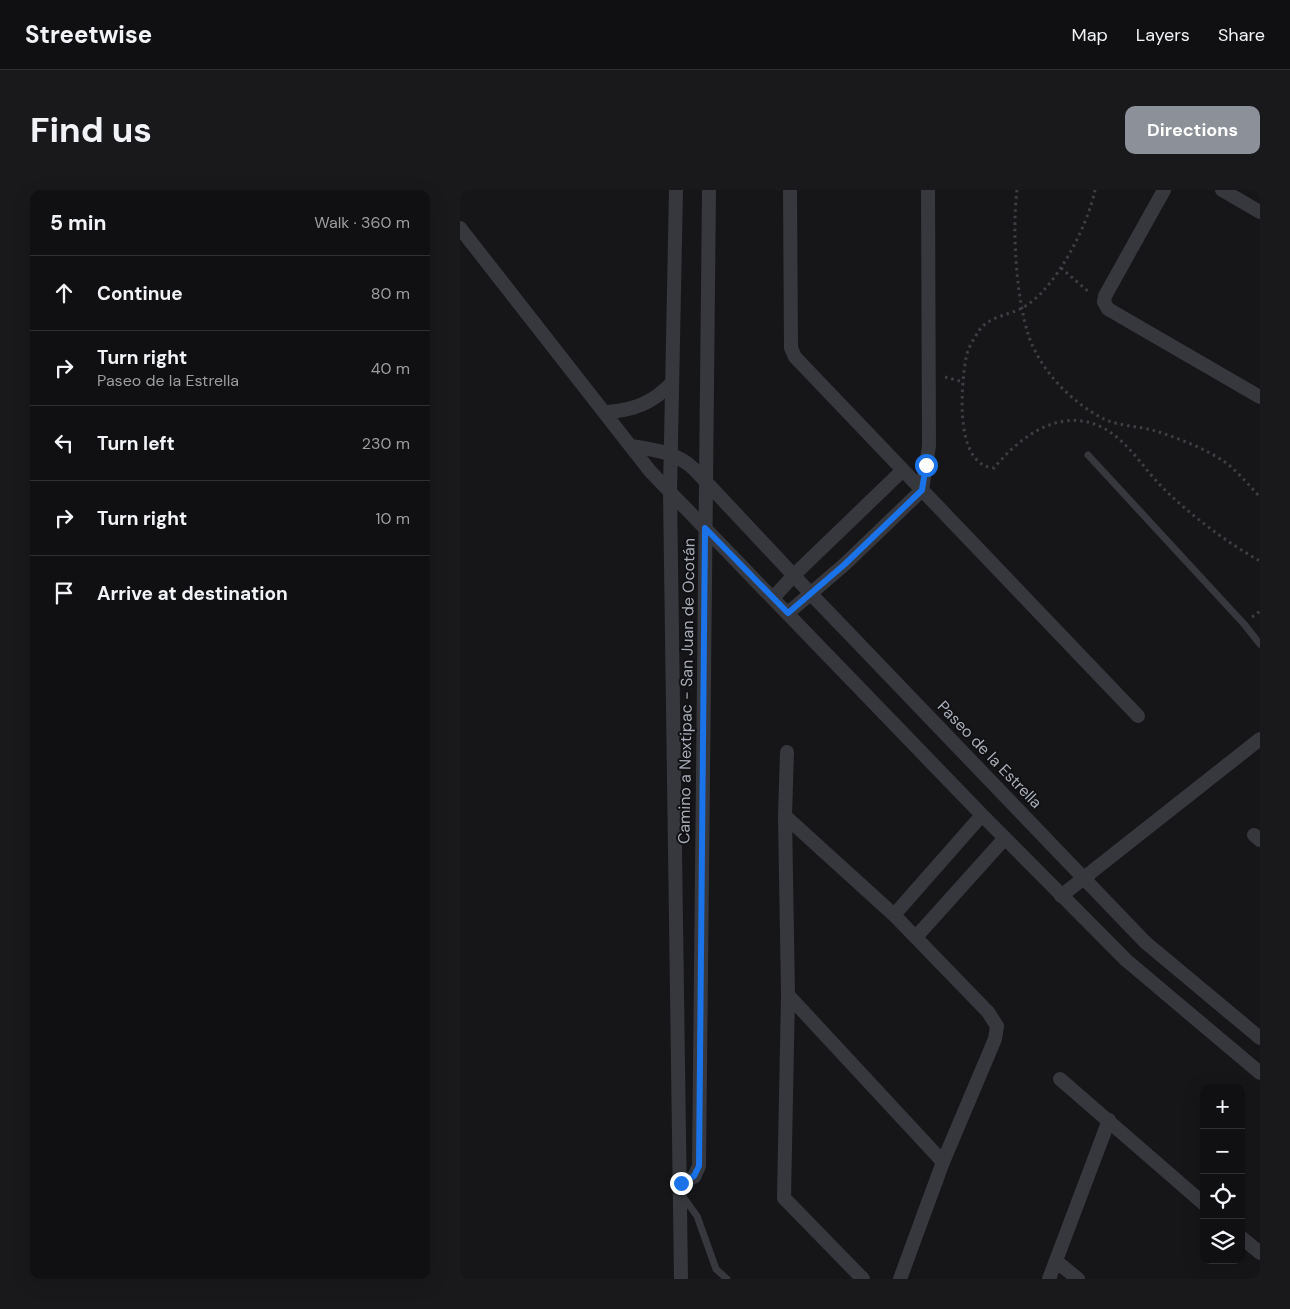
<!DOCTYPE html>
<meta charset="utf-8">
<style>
body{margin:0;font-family:"DM Sans",sans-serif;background:#19191b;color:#f1f3f6}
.controls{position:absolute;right:15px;bottom:15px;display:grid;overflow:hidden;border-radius:10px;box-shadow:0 5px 20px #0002}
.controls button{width:45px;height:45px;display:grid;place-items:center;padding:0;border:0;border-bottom:1px solid #303032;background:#101012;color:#f1f3f6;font:25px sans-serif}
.stop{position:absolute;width:15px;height:15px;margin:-11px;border:4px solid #1a73e8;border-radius:50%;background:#fff}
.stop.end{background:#1a73e8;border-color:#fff;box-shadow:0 1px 5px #0008}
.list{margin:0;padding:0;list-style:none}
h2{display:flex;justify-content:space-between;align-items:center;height:65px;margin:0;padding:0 20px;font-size:21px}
h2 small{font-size:16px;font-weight:400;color:#9c9d9f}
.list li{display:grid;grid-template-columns:32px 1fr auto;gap:15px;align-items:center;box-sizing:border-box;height:75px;padding:0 20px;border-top:1px solid #303032}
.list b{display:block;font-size:19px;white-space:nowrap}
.list p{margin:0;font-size:16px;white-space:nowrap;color:#9c9d9f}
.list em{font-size:16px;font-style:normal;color:#9c9d9f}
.icon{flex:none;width:28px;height:28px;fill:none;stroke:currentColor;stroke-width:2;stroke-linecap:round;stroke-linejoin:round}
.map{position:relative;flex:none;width:800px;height:1089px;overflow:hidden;border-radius:10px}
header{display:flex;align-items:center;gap:30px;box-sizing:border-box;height:70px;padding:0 25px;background:#101012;border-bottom:1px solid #303032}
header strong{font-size:24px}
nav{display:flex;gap:28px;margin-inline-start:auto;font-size:18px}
.intro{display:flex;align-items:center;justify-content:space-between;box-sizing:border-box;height:120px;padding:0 30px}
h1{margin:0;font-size:35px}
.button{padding:12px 22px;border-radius:10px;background:#8c9099;color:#fff;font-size:18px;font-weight:700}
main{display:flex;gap:30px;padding:0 30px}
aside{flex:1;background:#101012;border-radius:10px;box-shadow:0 5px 20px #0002}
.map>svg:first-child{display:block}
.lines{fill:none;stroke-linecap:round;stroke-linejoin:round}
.path{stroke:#3d3f44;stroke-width:3;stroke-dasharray:2.5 4;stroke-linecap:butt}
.service{stroke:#37383d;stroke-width:7}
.minor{stroke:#37383d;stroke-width:14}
.route{stroke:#1a73e8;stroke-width:6}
.labels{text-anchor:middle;stroke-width:4;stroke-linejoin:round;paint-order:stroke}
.street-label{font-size:16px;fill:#a8adb8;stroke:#111113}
</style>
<header>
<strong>Streetwise</strong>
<nav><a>Map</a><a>Layers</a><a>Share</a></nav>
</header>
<div class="intro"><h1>Find us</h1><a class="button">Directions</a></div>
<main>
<aside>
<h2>5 min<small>Walk · 360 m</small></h2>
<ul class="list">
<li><svg class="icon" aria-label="ahead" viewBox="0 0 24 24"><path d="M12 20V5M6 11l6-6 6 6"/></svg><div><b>Continue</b></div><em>80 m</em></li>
<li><svg class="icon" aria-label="right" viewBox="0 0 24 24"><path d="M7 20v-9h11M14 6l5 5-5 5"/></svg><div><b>Turn right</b><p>Paseo de la Estrella</p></div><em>40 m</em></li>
<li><svg class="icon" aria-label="left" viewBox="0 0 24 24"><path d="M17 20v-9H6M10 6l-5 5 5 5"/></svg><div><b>Turn left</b></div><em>230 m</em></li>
<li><svg class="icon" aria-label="right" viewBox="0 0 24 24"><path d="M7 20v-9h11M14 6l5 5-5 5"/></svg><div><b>Turn right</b></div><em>10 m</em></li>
<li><svg class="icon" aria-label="arrive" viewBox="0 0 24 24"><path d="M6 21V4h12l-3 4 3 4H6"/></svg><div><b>Arrive at destination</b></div></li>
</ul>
</aside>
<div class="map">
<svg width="800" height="1089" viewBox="0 0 800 1089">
<rect width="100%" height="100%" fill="#161618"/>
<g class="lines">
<path class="path" d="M557 0C552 40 556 108 569 147 581 181 612 213 644 229 659 236 676 236 692 240 716 247 744 258 765 272 778 282 789 295 800 307
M635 0C628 35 595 101 562 118 549 125 527 127 519 141 514 148 507 160 506 168 501 197 494 275 534 278 566 239 615 209 660 250 677 265 689 285 706 301 733 327 766 352 800 371
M601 78 630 103
M485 187 503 192
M792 427 800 421"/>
<path class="service" d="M628 265 784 434 800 454
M221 1004 237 1026 256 1079 267 1089"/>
<path class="minor" d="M216 0 210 302 221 1089
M330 0 331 158 335 167 678 526
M704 0 645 106 644 112 648 119 800 207
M762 0 800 22
M0 38 190 281 210 302 522 625 666 770 800 883
M147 222C175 220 192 213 212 193
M171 256C195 260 216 262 234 279L352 405 685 752 800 848
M313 408 334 385 443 280
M328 423 385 374 462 300 469 256 468 0
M327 562 325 626 328 805 324 1008 403 1089
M325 626 434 725 528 822 537 836 535 849 483 972 440 1089
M794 645 800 650
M601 706 800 549
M434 725 522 625
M456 747 545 648
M328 805 483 972
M600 889 744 1014
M221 993 234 987 239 976 249 0
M781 1047 800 1063
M596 1071 618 1089
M589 1089 649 930"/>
</g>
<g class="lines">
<path class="route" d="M221 993 234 986 239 976 245 338 328 423 385 374 462 300 466 275"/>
</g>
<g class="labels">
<g class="street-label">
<text transform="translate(226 501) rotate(-89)" y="6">Camino a Nextipac - San Juan de Ocotán</text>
<text transform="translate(530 564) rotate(46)" y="6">Paseo de la Estrella</text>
</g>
</g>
</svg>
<div class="controls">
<button>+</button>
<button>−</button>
<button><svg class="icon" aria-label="locate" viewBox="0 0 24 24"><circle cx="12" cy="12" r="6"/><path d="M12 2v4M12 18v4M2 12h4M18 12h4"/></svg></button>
<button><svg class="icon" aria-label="layers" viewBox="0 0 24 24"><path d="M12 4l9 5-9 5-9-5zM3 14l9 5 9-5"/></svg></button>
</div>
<div class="stop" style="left:466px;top:275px"></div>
<div class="stop end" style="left:221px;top:993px"></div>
</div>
</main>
